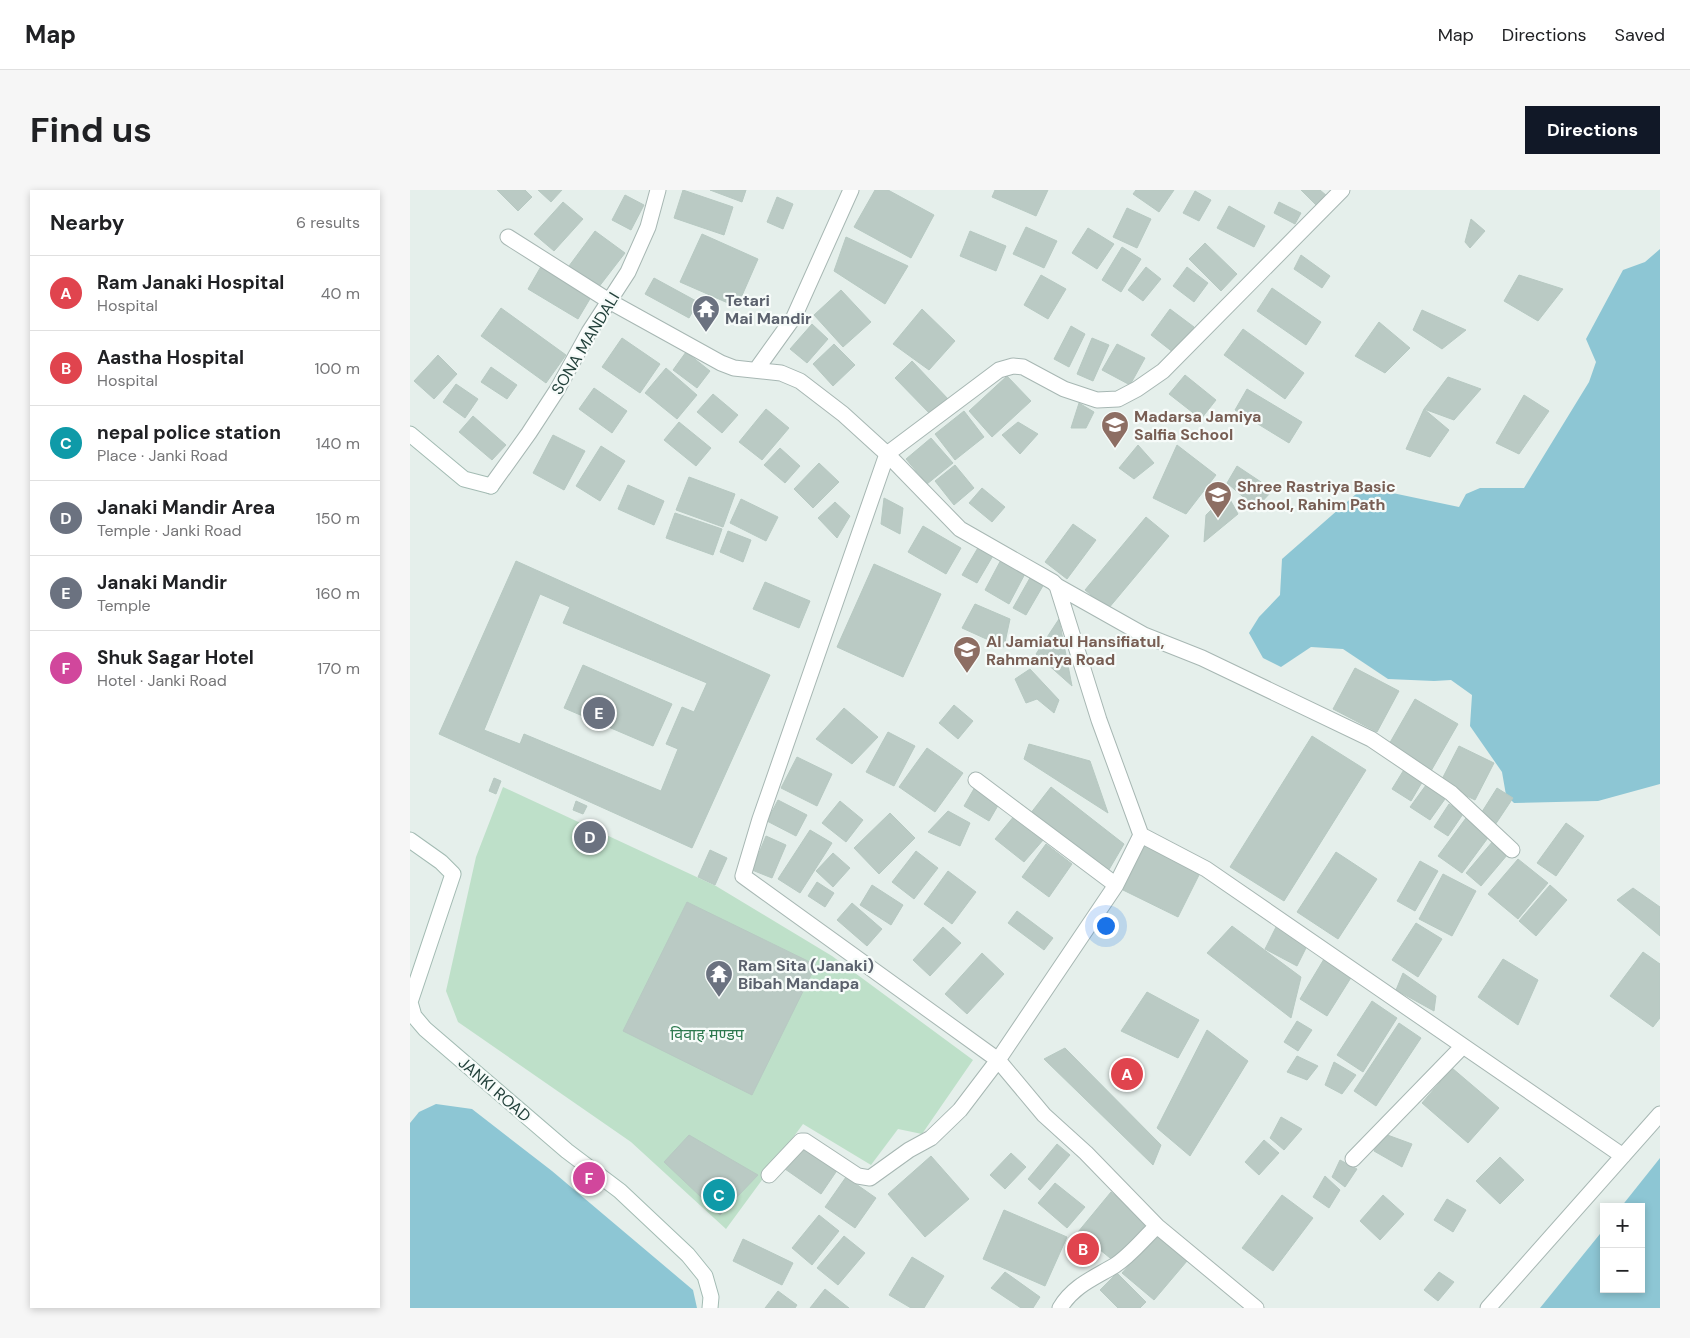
<!DOCTYPE html>
<meta charset="utf-8">
<style>
body{margin:0;font-family:"DM Sans","Noto Sans Devanagari",sans-serif;background:#f6f6f6;color:#202124}
.controls{position:absolute;right:15px;bottom:15px;display:grid;overflow:hidden;border-radius:0px;box-shadow:0 2px 8px #0003}
.controls button{width:45px;height:45px;display:grid;place-items:center;padding:0;border:0;border-bottom:1px solid #e0e0e0;background:#fff;color:#202124;font:25px sans-serif}
.you{position:absolute;left:695px;top:735px;width:18px;height:18px;margin:-12px;border:4px solid #fff;border-radius:50%;background:#1a73e8;box-shadow:0 0 0 8px #1a73e833}
.badge{display:grid;place-items:center;width:32px;height:32px;border-radius:50%;background:#111827;color:#fff;font-size:16px;font-weight:700}
.pin{position:absolute;translate:-50% -50%;border:2px solid #fff;box-shadow:0 1px 5px #0006}
.list{margin:0;padding:0;list-style:none}
h2{display:flex;justify-content:space-between;align-items:center;height:65px;margin:0;padding:0 20px;font-size:21px}
h2 small{font-size:16px;font-weight:400;color:#757577}
.list li{display:grid;grid-template-columns:32px 1fr auto;gap:15px;align-items:center;box-sizing:border-box;height:75px;padding:0 20px;border-top:1px solid #e0e0e0}
.list b{display:block;font-size:19px;white-space:nowrap}
.list p{margin:0;font-size:16px;white-space:nowrap;color:#757577}
.list em{font-size:16px;font-style:normal;color:#757577}
.map{position:relative;flex:none;width:1250px;height:1118px;overflow:hidden;border-radius:0px}
header{display:flex;align-items:center;gap:30px;box-sizing:border-box;height:70px;padding:0 25px;background:#fff;border-bottom:1px solid #e0e0e0}
header strong{font-size:24px}
nav{display:flex;gap:28px;margin-inline-start:auto;font-size:18px}
.intro{display:flex;align-items:center;justify-content:space-between;box-sizing:border-box;height:120px;padding:0 30px}
h1{margin:0;font-size:35px}
.button{padding:12px 22px;border-radius:0px;background:#111827;color:#fff;font-size:18px;font-weight:700}
main{display:flex;gap:30px;padding:0 30px}
aside{flex:1;background:#fff;border-radius:0px;box-shadow:0 2px 8px #0003}
.map>svg:first-child{display:block}
.green{fill:#bee0c9}
.water{fill:#8dc6d4}
.building{fill:#bacac4;stroke:#b7c9c2;fill-rule:evenodd}
.lines{fill:none;stroke-linecap:round;stroke-linejoin:round}
.street-casing{stroke:#a7b7b3;stroke-width:17}
.secondary-casing{stroke:#a3bbb3;stroke-width:17}
.street{stroke:#fff;stroke-width:15}
.secondary{stroke:#fff;stroke-width:15}
.labels{text-anchor:middle;stroke-width:4.5;stroke-linejoin:round;paint-order:stroke}
.worship-label{font-size:16px;font-weight:bold;fill:#5b616d;stroke:#f6fbf9;text-anchor:start}
.street-label{font-size:16px;fill:#23413b;stroke:#f6fbf9}
.education-label{font-size:16px;font-weight:bold;fill:#785e54;stroke:#f6fbf9;text-anchor:start}
.park-label{font-size:16px;fill:#2c794e;stroke:#f6fbf9}
</style>
<header>
<strong>Map</strong>
<nav><a>Map</a><a>Directions</a><a>Saved</a></nav>
</header>
<div class="intro"><h1>Find us</h1><a class="button">Directions</a></div>
<main>
<aside>
<h2>Nearby<small>6 results</small></h2>
<ul class="list">
<li><span class="badge" style="background:#e0444e">A</span><div><b>Ram Janaki Hospital</b><p>Hospital</p></div><em>40 m</em></li>
<li><span class="badge" style="background:#e0444e">B</span><div><b>Aastha Hospital</b><p>Hospital</p></div><em>100 m</em></li>
<li><span class="badge" style="background:#0f9aa8">C</span><div><b>nepal police station</b><p>Place · Janki Road</p></div><em>140 m</em></li>
<li><span class="badge" style="background:#6b7280">D</span><div><b>Janaki Mandir Area</b><p>Temple · Janki Road</p></div><em>150 m</em></li>
<li><span class="badge" style="background:#6b7280">E</span><div><b>Janaki Mandir</b><p>Temple</p></div><em>160 m</em></li>
<li><span class="badge" style="background:#d1479c">F</span><div><b>Shuk Sagar Hotel</b><p>Hotel · Janki Road</p></div><em>170 m</em></li>
</ul>
</aside>
<div class="map">
<svg width="1250" height="1118" viewBox="0 0 1250 1118">
<rect width="100%" height="100%" fill="#e5efeb"/>
<path class="green" d="M93 597 306 696 422 766 563 870 512 944 488 939 461 975 393 934 316 1039 221 952 48 832 36 801 66 667Z"/>
<path class="water" d="M1250 59V594L1188 611 1104 613 1096 605 1092 582 1060 536 1062 505 1041 490 1024 491 978 489 933 459 901 457 871 477 853 468 839 443 849 427 870 405 872 369 946 304 973 301 1049 317 1056 304 1070 298H1114L1179 192 1186 172 1176 149 1213 80 1235 72Z
M26 914 62 919 142 981 283 1100 287 1118H0V933L9 922Z
M1250 968V1118H1130L1194 1039V1099H1231V1017H1211Z"/>
<path class="building" d="M87 0H115L122 7 108 21Z
M128 0H152L141 12Z
M273 0 323 17 314 45 264 28Z
M300 0H336L332 12Z
M465 0H478L524 25 501 68 444 37Z
M585 0H638L626 26 582 7Z
M726 0H764L749 22 723 4Z
M891 0H910L917 6 908 17Z
M785 1 801 10 789 31 773 23Z
M215 5 234 15 221 40 202 30Z
M367 7 383 14 373 39 357 32Z
M153 12 173 29 144 61 124 44Z
M869 12 891 23 885 34 864 23Z
M819 16 855 36 844 57 807 38Z
M717 18 741 29 727 58 703 47Z
M1061 29 1075 41 1060 58 1055 52Z
M616 37 647 51 634 78 603 64Z
M678 38 704 54 687 79 662 63Z
M185 41 215 63 188 98 159 76Z
M560 41 596 56 586 81 550 66Z
M292 44 348 69 327 117 270 92Z
M436 47 498 76 475 114 424 81Z
M795 53 827 84 811 101 779 69Z
M712 57 731 69 711 102 692 90Z
M891 65 920 86 912 98 884 79Z
M133 73 184 102 168 129 118 99Z
M736 77 751 89 733 111 718 100Z
M777 77 798 93 784 112 763 96Z
M631 85 656 99 638 129 614 115Z
M1109 85 1153 99 1128 131 1094 111Z
M244 88 288 112 279 128 235 104Z
M862 98 911 132 896 155 847 121Z
M431 100 461 132 433 157 404 125Z
M91 118 156 165 136 193 71 146Z
M512 119 545 151 519 180 483 154Z
M760 119 784 137 764 163 741 145Z
M1012 120 1056 140 1032 159 1003 140Z
M969 132 1000 158 975 183 945 166Z
M402 134 418 149 397 173 380 159Z
M661 136 675 144 659 177 644 169Z
M833 139 894 183 875 209 814 165Z
M212 148 250 174 230 203 192 177Z
M682 148 699 155 683 191 667 184Z
M424 154 445 175 423 196 403 174Z
M707 154 735 168 720 195 692 180Z
M276 162 300 181 287 198 263 180Z
M28 165 47 184 24 209 4 191Z
M502 171 539 210 522 226 485 188Z
M81 177 107 195 97 209 71 192Z
M256 178 287 205 267 229 235 203Z
M775 185 806 210 791 229 759 204Z
M597 186 621 211 582 247 559 221Z
M1038 187 1071 199 1044 230 1014 219Z
M46 194 68 209 55 228 33 212Z
M184 198 217 221 202 243 169 219Z
M837 199 892 232 879 253 825 220Z
M303 204 328 225 312 243 287 222Z
M1114 205 1139 221 1109 264 1086 253Z
M669 213 684 222 676 238H661Z
M356 219 379 238 352 270 329 252Z
M1014 219 1039 240 1020 267 996 259Z
M554 221 574 247 545 270 525 244Z
M63 226 96 255 82 270 49 242Z
M269 232 301 258 286 276 254 250Z
M608 232 628 244 610 264 592 245Z
M143 245 175 261 154 300 123 283Z
M521 248 543 273 517 294 496 269Z
M728 255 744 273 724 289 709 278Z
M767 255 806 285 776 324 743 308Z
M191 256 215 271 190 311 166 296Z
M370 258 390 276 375 293 354 275Z
M409 273 429 292 403 318 384 299Z
M545 275 564 298 544 315 525 291Z
M827 276 863 300 846 318 817 293Z
M279 287 325 304 313 337 266 320Z
M218 295 254 311 244 335 208 319Z
M572 298 595 317 582 332 559 313Z
M817 304 828 324 794 352 796 325Z
M474 308 493 318 490 344 471 334Z
M331 309 368 327 356 351 320 333Z
M425 312 440 326 427 348 408 328Z
M265 323 312 339 303 365 256 348Z
M736 327 759 346 698 419 675 400Z
M663 334 686 350 657 389 635 372Z
M513 336 551 358 536 384 498 362Z
M318 341 341 350 333 372 310 362Z
M569 356 584 364 567 393 552 385Z
M593 366 617 380 599 414 575 400Z
M106 371 360 485 282 658 29 544ZM130 404 160 417 153 433 297 493 284 522 272 517 256 554 268 559 251 601 114 544 110 554 74 540Z
M464 374 531 404 493 487 427 457Z
M621 386 634 394 616 425 603 418Z
M355 392 400 411 389 438 343 419Z
M565 414 600 429 594 457 552 438Z
M649 429 662 496 626 464Z
M173 475 262 514 243 556 154 518Z
M945 478 989 501 967 542 923 519Z
M620 479 649 510 644 523 627 509 616 513 605 489Z
M1005 509 1048 534 1021 581 978 556Z
M544 515 563 531 548 549 529 533Z
M434 518 468 547 442 574 406 549Z
M478 542 505 556 484 596 456 582Z
M902 546 956 580 874 711 820 677Z
M619 554 680 571 698 623 614 569Z
M1049 556 1084 573 1065 610 1030 593Z
M517 558 553 583 525 622 489 597Z
M387 567 422 584 407 616 371 598Z
M995 578 1014 589 1001 611 982 599Z
M84 588 91 591 86 604 79 601Z
M1016 595 1035 609 1020 630 1000 617Z
M565 597 590 612 579 631 554 616Z
M641 597 714 654 697 683 620 624Z
M1087 598 1103 608 1085 635 1070 625Z
M368 610 397 625 386 646 357 631Z
M166 611 177 616 173 624 163 620Z
M430 611 453 630 436 652 412 633Z
M1039 614 1053 624 1038 646 1024 637Z
M538 621 560 633 550 656 518 642Z
M480 623 505 648 469 684 444 658Z
M605 625 634 649 614 672 585 649Z
M1056 628 1080 645 1052 683 1028 666Z
M1156 633 1174 646 1146 686 1127 673Z
M400 640 422 653 390 703 368 689Z
M356 646 376 655 362 688 342 680Z
M1083 651 1098 664 1071 696 1056 683Z
M636 654 662 674 639 707 612 687Z
M735 656 790 683 768 727 713 700Z
M300 660 317 668 305 695 288 687Z
M506 661 528 678 504 709 482 692Z
M926 662 967 689 928 749 887 722Z
M423 663 440 678 423 697 406 681Z
M1108 669 1138 693 1108 729 1078 704Z
M1010 671 1028 681 1005 721 987 711Z
M538 681 566 702 542 734 514 714Z
M1033 684 1066 701 1042 746 1009 729Z
M407 692 424 703 415 717 398 706Z
M462 695 493 715 481 735 450 715Z
M1140 695 1157 710 1126 746 1109 731Z
M1223 698 1250 717V746L1207 710Z
M277 712 406 775 342 905 213 841Z
M442 713 472 739 457 756 427 730Z
M607 721 643 748 634 760 598 733Z
M1006 733 1032 749 1008 787 982 770Z
M822 736 891 787 881 828 797 763Z
M533 737 551 753 520 786 503 770Z
M866 737 898 754 887 776 855 759Z
M1233 762 1250 774V828L1243 837 1200 806Z
M572 763 594 784 557 824 535 804Z
M914 769 942 786 917 826 890 809Z
M1093 769 1128 790 1108 835 1068 807Z
M993 783 1026 806 1024 821 986 800Z
M737 802 789 830 768 868 711 841Z
M962 811 987 828 953 882 927 865Z
M887 831 902 840 888 861 874 852Z
M989 833 1011 848 966 916 944 901Z
M797 840 838 871 780 966 747 938Z
M655 858 751 955 743 975 634 869Z
M887 866 908 876 897 890 877 882Z
M924 872 946 885 932 904 915 895Z
M1042 878 1089 918 1058 953 1012 913Z
M871 927 892 939 874 960 860 948Z
M972 943 1002 954 992 977 964 961Z
M279 945 348 985 310 1025 254 972Z
M854 950 869 963 849 985 835 972Z
M392 954 428 979 411 1004 375 979Z
M647 954 660 965 630 1000 618 989Z
M601 963 616 977 595 999 580 985Z
M521 966 559 1009 515 1047 478 1004Z
M1090 967 1114 990 1090 1014 1066 991Z
M930 970 947 979 935 997 922 987Z
M915 986 930 1000 919 1018 903 1007Z
M436 987 466 1008 445 1038 415 1017Z
M645 993 675 1017 657 1038 628 1013Z
M701 1002 738 1032 705 1072 668 1042Z
M872 1005 903 1028 863 1081 832 1058Z
M973 1005 994 1024 970 1050 950 1031Z
M1037 1009 1056 1020 1043 1042 1024 1030Z
M594 1020 657 1047 635 1096 573 1069Z
M409 1025 429 1041 402 1075 382 1058Z
M746 1044 777 1071 744 1110 712 1083Z
M434 1046 455 1063 428 1095 407 1078Z
M333 1049 383 1073 372 1095 323 1071Z
M502 1067 534 1086 514 1118H501L479 1105Z
M595 1082 630 1107 623 1118H611L581 1098Z
M1029 1082 1044 1092 1028 1111 1014 1100Z
M707 1083 736 1112 730 1118H708L690 1100Z
M415 1099 439 1118H400Z
M368 1101 387 1115 385 1118H355Z"/>
<g class="lines">
<defs>
<path id="street" d="M98 47 199 111 311 173 324 178 371 183 390 191 433 224 477 264 550 339 643 392 647 396 689 530 731 645 796 679 1213 966
M346 180 384 127 441 0
M81 296 119 243 147 200 179 142 218 82 238 37 248 0
M647 396 734 445 792 468 961 549 1041 603 1102 660
M566 590 706 695
M943 969 1053 856
M359 985 391 951H395L448 986 460 988 499 960 521 948 550 920 588 870 706 695 731 645
M650 1118C663 1096 684 1088 704 1076 720 1066 733 1049 747 1036
M846 1118 747 1036 676 963 634 925 588 870 333 686 350 629 477 264 589 180 603 176 613 177 654 199 687 210 708 209 727 199 753 181 932 0
M1078 1118 1250 924"/>
<path id="secondary" d="M0 244 54 289 81 296
M0 650 31 672 43 684 0 812 4 826 15 839 157 961 210 1001 278 1065 295 1086 301 1107 300 1118"/>
</defs>
<use href="#street" class="street-casing"/>
<use href="#secondary" class="secondary-casing"/>
<use href="#street" class="street"/>
<use href="#secondary" class="secondary"/>
</g>
<defs>
<symbol id="temple-pin" viewBox="-11 -11 22 30"><path d="M0 17L-7.5 6A9.5 9.5 0 1 1 7.5 6Z" fill="#6b7280" stroke="#f6fbf9"/><path d="M0-6L5-2H3V0L6.5 2.5H4V6H1.5V3h-3V6H-4V2.5H-6.5L-3 0V-2H-5Z" fill="#fff"/></symbol>
<symbol id="school-pin" viewBox="-11 -11 22 30"><path d="M0 17L-7.5 6A9.5 9.5 0 1 1 7.5 6Z" fill="#8d6e63" stroke="#f6fbf9"/><path d="M0-5L7-2L0 1L-7-2ZM-4 1L0 2.5L4 1V4Q0 6-4 4Z" fill="#fff"/></symbol>
</defs>
<g fill-rule="evenodd">
<use href="#temple-pin" x="280" y="103" width="32" height="43"/>
<use href="#school-pin" x="689" y="219" width="32" height="43"/>
<use href="#school-pin" x="792" y="289" width="32" height="43"/>
<use href="#school-pin" x="541" y="444" width="32" height="43"/>
<use href="#temple-pin" x="293" y="768" width="32" height="43"/>
</g>
<g class="labels">
<g class="worship-label">
<text x="315" y="116">Tetari<tspan x="315" dy="18">Mai Mandir</tspan></text>
<text x="328" y="781">Ram Sita (Janaki)<tspan x="328" dy="18">Bibah Mandapa</tspan></text>
</g>
<g class="street-label">
<text transform="translate(175 153) rotate(-59)" y="6">SONA MANDALI</text>
<text transform="translate(85 899) rotate(41)" y="6">JANKI ROAD</text>
</g>
<g class="education-label">
<text x="724" y="232">Madarsa Jamiya<tspan x="724" dy="18">Salfia School</tspan></text>
<text x="827" y="302">Shree Rastriya Basic<tspan x="827" dy="18">School, Rahim Path</tspan></text>
<text x="576" y="457">Al Jamiatul Hansifiatul,<tspan x="576" dy="18">Rahmaniya Road</tspan></text>
</g>
<g class="park-label">
<text x="297" y="850">विवाह मण्डप</text>
</g>
</g>
</svg>
<div class="controls">
<button>+</button>
<button>−</button>
</div>
<div class="you"></div>
<div class="pin badge" style="left:717px;top:884px;background:#e0444e">A</div>
<div class="pin badge" style="left:673px;top:1059px;background:#e0444e">B</div>
<div class="pin badge" style="left:309px;top:1005px;background:#0f9aa8">C</div>
<div class="pin badge" style="left:180px;top:647px;background:#6b7280">D</div>
<div class="pin badge" style="left:189px;top:523px;background:#6b7280">E</div>
<div class="pin badge" style="left:179px;top:988px;background:#d1479c">F</div>
</div>
</main>
